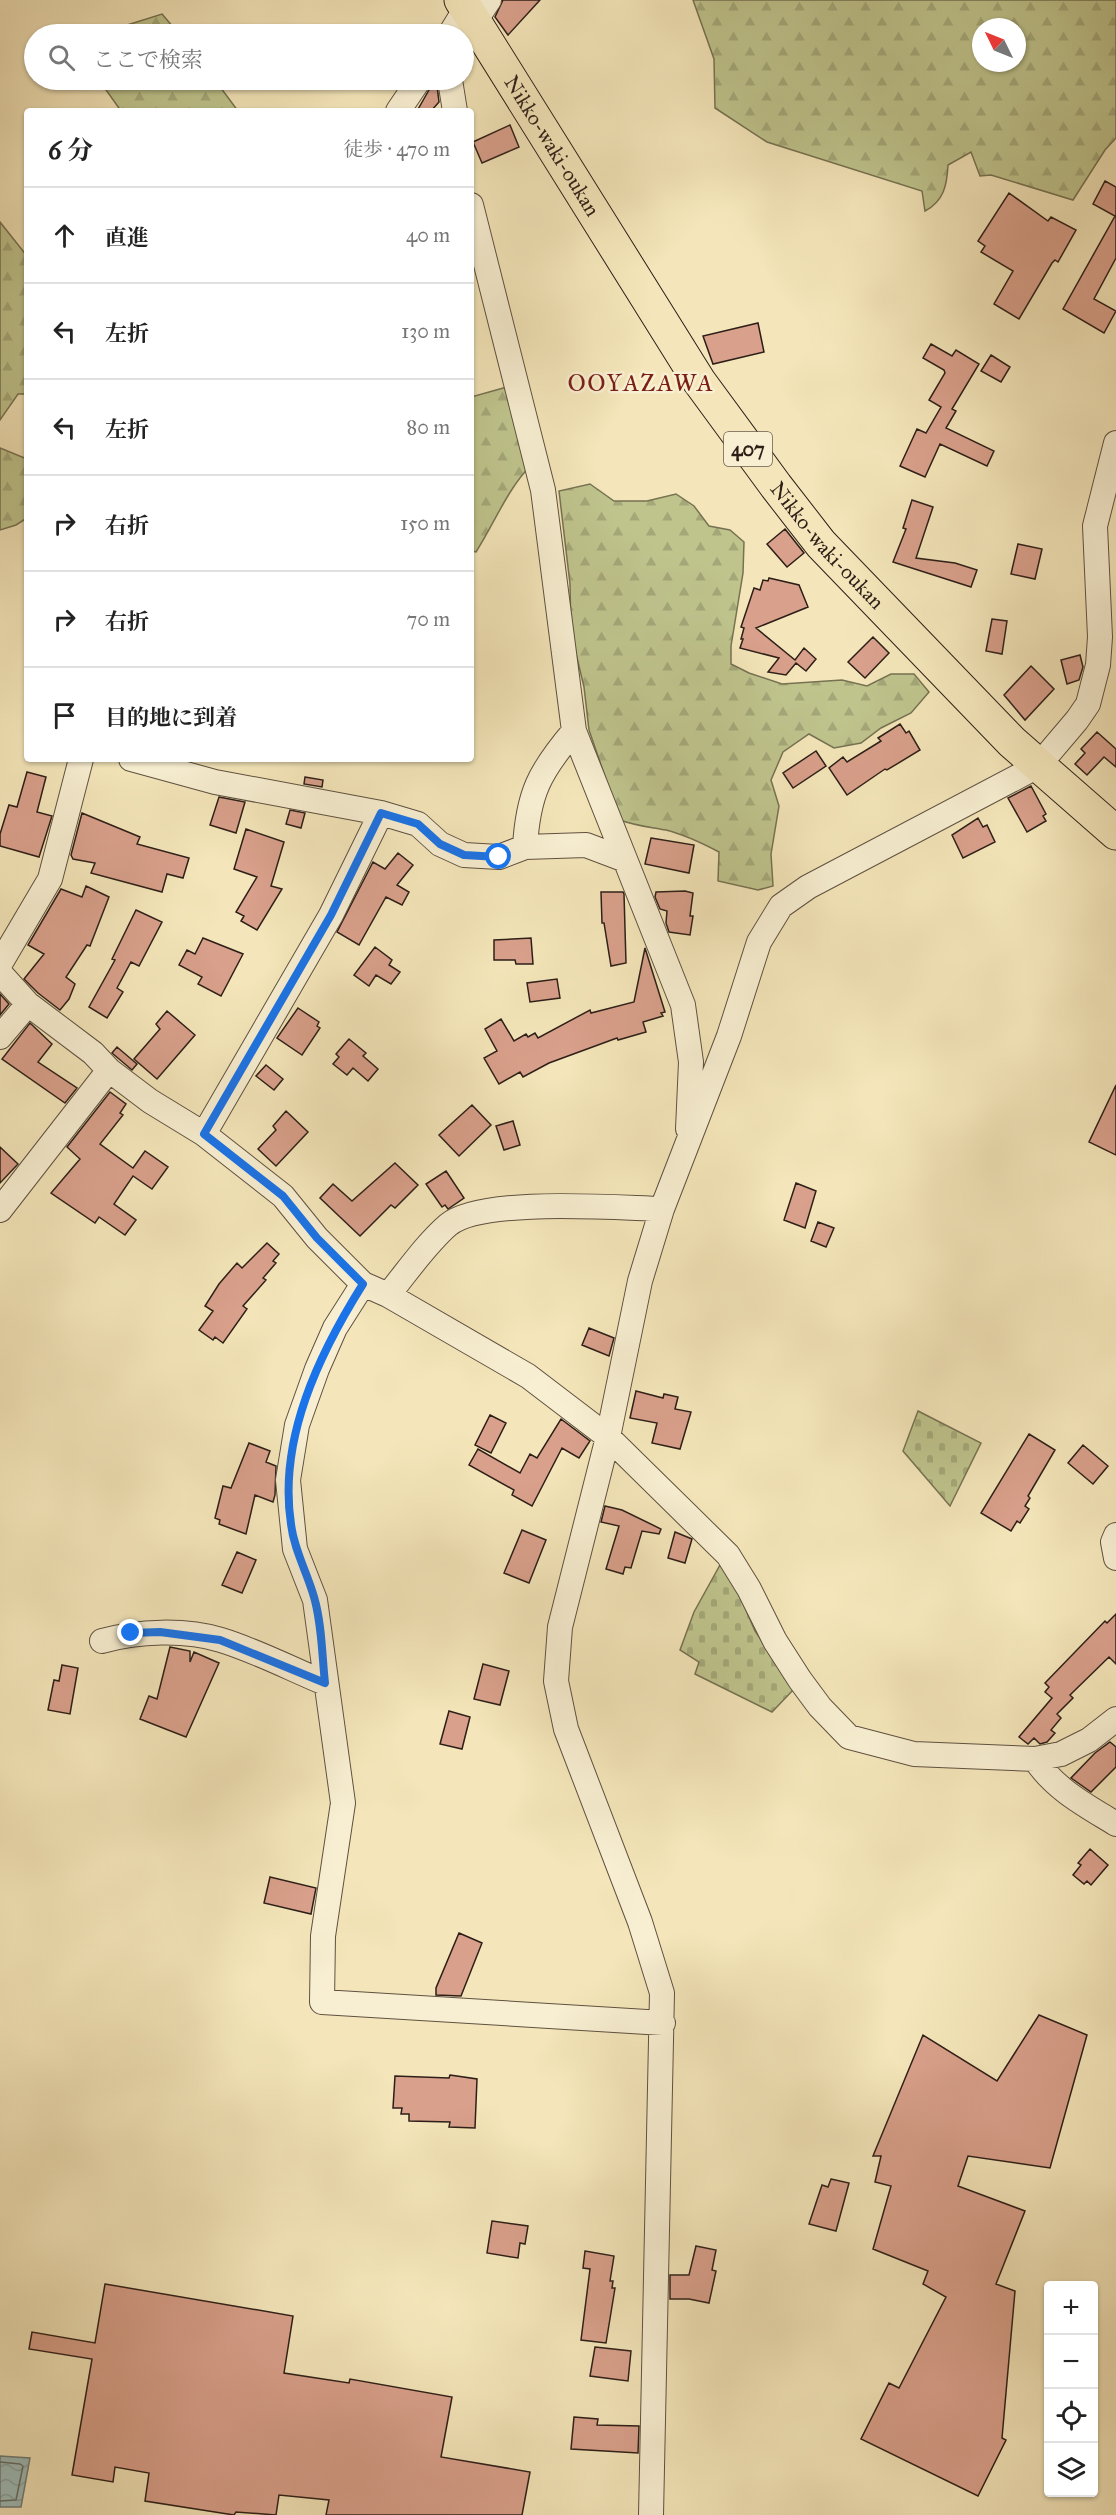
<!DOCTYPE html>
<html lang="ja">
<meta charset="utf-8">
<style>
body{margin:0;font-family:"IM FELL Great Primer","Noto Serif JP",serif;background:#f2f2f2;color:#222}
.controls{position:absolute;right:18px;bottom:18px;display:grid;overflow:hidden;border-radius:6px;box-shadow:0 2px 4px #0004}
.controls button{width:54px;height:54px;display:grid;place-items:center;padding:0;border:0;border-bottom:2px solid #e0e0e0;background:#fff;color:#222;font:30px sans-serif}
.compass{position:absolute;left:972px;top:18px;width:54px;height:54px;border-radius:50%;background:#fff;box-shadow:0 2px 4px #0004;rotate:313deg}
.stop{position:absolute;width:18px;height:18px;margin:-14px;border:4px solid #1a73e8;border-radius:50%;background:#fff}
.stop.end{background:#1a73e8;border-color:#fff;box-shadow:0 2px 6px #0008}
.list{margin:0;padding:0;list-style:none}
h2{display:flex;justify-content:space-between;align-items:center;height:78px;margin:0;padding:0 24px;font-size:26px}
h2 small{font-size:20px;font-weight:400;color:#767676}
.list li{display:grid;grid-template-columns:39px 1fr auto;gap:18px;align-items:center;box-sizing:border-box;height:96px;padding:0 24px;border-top:2px solid #e0e0e0}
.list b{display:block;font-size:22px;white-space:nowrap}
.list em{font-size:20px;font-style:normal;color:#767676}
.icon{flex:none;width:33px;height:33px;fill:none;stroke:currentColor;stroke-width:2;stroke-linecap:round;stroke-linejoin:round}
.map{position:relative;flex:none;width:1116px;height:2515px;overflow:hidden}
.search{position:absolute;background:#fff;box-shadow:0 2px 4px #0004;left:24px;top:24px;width:450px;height:66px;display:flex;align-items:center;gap:15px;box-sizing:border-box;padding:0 21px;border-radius:33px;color:#767676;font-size:22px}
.panel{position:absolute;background:#fff;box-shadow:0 2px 4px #0004;left:24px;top:108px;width:450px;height:654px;border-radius:6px}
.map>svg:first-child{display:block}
.forest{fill:url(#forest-firs);stroke:#767252;stroke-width:1.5;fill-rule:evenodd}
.cemetery{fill:url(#cemetery-stones);stroke:#767252;stroke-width:1.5}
.water{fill:url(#water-waves);stroke:#717e79;stroke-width:1.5}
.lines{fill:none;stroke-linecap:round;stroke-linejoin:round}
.shore{stroke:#666e68;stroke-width:1.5}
.building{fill:#d9a08b;stroke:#2d1f18;stroke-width:1.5}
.minor-casing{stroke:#5f5140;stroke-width:26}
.highway-casing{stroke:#2d1f18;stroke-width:35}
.minor{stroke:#f8efd2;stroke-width:24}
.highway{stroke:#f4e6ba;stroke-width:33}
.route{stroke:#1a73e8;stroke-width:8}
.labels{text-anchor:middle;stroke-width:5;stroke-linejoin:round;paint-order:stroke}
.shield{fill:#f8efd2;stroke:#6a5d50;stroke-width:1.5}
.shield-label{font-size:20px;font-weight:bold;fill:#2d1f18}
.street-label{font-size:21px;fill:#2d1f18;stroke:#f8efd2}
.quarter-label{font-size:24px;letter-spacing:1.5px;fill:#7a1f14;stroke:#f8efd2}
</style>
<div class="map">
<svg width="1116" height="2515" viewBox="0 0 1116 2515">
<defs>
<pattern id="forest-firs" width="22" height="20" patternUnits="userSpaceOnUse" patternTransform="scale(1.5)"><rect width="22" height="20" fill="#bfc48d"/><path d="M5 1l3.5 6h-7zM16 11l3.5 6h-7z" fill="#a4a879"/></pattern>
<pattern id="cemetery-stones" width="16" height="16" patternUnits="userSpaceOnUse" patternTransform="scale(1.5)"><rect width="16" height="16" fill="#bfc48d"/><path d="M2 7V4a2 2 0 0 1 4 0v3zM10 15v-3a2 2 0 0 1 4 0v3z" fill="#a4a879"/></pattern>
<pattern id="water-waves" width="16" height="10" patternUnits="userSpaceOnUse" patternTransform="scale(1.5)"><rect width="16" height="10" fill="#9fbdb9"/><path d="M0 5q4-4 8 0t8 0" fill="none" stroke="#89a29e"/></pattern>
</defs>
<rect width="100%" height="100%" fill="#f4e6ba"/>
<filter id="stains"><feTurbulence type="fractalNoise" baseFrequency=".00333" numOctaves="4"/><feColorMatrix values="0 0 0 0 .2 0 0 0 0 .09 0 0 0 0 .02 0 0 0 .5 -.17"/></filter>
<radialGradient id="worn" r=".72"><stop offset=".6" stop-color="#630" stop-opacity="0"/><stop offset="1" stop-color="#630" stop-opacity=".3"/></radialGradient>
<path class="forest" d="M693 0H1116V138L1105 150 1073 200 991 175 980 176 971 152 948 165C947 185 944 201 925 211L922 191 767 142 715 108 714 59ZM981 27H1017V63H981Z
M162 14 179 34H114L121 27Z
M99 80H215L238 111H121Z
M0 222 27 256V394H18L0 420Z
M507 387 531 465C507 490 495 522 476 552L471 551V397Z
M0 448 27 459V518L16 525 0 530Z
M590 484 614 501H647L676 494 694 506 709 526 730 530 744 542 743 573 731 646V664L749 673 782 684 842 680 867 686 891 674H914L929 692 911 713 881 728 861 743 834 748 809 734 783 752 771 780 779 806 771 854 773 886 758 890 718 881 719 852C702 843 686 835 666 830 650 827 636 826 620 820L589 730 584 687 571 633 570 584 559 491Z"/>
<path class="cemetery" d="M918 1411 981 1443 950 1506 903 1451Z
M725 1561 755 1631 795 1688 772 1712 695 1674 699 1662 680 1650 694 1612 720 1565Z"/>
<path class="water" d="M0 2456 30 2458 21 2507H0Z"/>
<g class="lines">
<path class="shore" d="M0 2462 20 2464 23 2466 16 2500 0 2501"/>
</g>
<path class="building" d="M503 0H540L508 35 495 17Z
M433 83 437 86 439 102 431 111H417Z
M510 125 519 147 482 163 473 142Z
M1105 181 1116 187V258L1094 299 1116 311 1104 333 1063 309 1115 216 1093 204Z
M1009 193 1048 221 1051 217 1076 230 1058 262 1055 260 1052 263 1019 319 994 304 1013 271 981 252 985 246 978 241Z
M758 323 764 352 713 364 703 336Z
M931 344 952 356 956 350 979 364 952 409 956 411 946 428 994 451 987 466 940 444 925 477 900 466 917 429 926 433 941 407 929 400 945 373 944 370 923 358Z
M991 355 1010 367 1001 382 981 371Z
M912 500 933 507 916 558 955 563 977 570 971 587 893 562 906 529 903 528Z
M785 529 804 553 787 567 767 544Z
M1018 544 1042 549 1035 579 1011 574Z
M769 578 799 585 808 607 756 628 795 660 804 648 816 659 806 671 796 663 786 675 768 672 779 658 740 648 743 639H741L744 628 741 627 754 588 760 590 763 580 768 581Z
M992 619 1007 621 1002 654 986 651Z
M873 637 889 653 865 678 848 662Z
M1080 655 1083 667 1079 680 1067 684 1061 660Z
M1031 666 1054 689 1025 720 1004 695Z
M900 724 906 733 909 731 920 750 887 770 885 769 847 795 829 768 843 757 847 762 881 741 878 738Z
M1097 732 1116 749V767L1104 757 1087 775 1075 764 1085 753 1081 749Z
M816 751 826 766 793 788 783 773Z
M27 772 46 777 37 812 52 816 39 857 0 846V834L9 805 17 807Z
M305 777 323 780 322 787 304 784Z
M1031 786 1046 814 1043 816 1046 821 1027 832 1008 798Z
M219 797 245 802 236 833 210 825Z
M290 810 305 813 301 828 286 824Z
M82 813 140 837 137 844 189 858 183 878 167 874 162 892 91 873 95 863 73 859 71 855Z
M978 818 983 827 987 825 995 842 963 858 952 835Z
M246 829 284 842 271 886 282 889 257 930 241 921 244 916 236 912 257 877 234 869Z
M651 838 694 845 689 873 645 864Z
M398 853 413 865 397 885 409 892 402 905 386 897 359 945 337 932 373 862 385 869Z
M86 886 109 897 90 946 87 945 66 977 75 984 69 999 60 1010 38 993 24 979 44 954 28 945 61 889 82 897Z
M685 891 693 893 690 916H693L690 935 669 932 666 923 667 911 660 909 655 897 656 892Z
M601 892H623L624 894 626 963 611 966 604 923H602Z
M136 910 162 922 139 966 131 962 117 988 123 992 107 1018 89 1007 115 960 112 959Z
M203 938 243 954 221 996 198 984 202 977 179 965 187 950 195 954Z
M531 938 533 964H516L515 960H494V940Z
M375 947 392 960 389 965 400 972 391 984 376 975 369 986 354 975Z
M645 948 665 1012 661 1013 663 1016 643 1022 646 1032 618 1040 617 1038 549 1063 523 1077 520 1072 499 1084 484 1058 497 1051 485 1029 501 1019 514 1041 526 1034 528 1037 535 1033 538 1038 590 1010 591 1013 634 1002Z
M557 979 560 998 530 1002 527 983Z
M0 994 9 1004 0 1015Z
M298 1008 319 1022 317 1026 320 1028 302 1055 277 1038Z
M167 1011 195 1035 157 1079 134 1059 160 1029 156 1024Z
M30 1023 52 1044 38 1062 77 1088 65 1103 2 1059Z
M349 1039 366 1053 363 1056 378 1069 368 1081 353 1068 347 1075 333 1064 339 1057 336 1054Z
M117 1047 137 1064 132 1070 112 1053Z
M266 1065 283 1079 274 1090 256 1076Z
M1116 1085V1155L1089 1142Z
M110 1092 126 1104 120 1113 123 1115 100 1144 133 1168 145 1151 168 1167 152 1189 133 1176 114 1204 136 1220 125 1235 99 1217 95 1223 51 1193 80 1159 67 1147Z
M472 1105 491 1125 459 1156 439 1135Z
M286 1111 308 1132 276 1166 258 1149 276 1130 273 1126Z
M513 1121 520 1145 504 1150 496 1126Z
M0 1147 18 1164 0 1183Z
M395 1163 418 1185 395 1208 391 1205 360 1236 320 1198 333 1184 352 1201Z
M446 1171 464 1198 448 1209 445 1205 442 1207 426 1184Z
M796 1183 816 1191 805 1228 784 1220Z
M818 1222 834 1228 826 1247 811 1241Z
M267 1243 279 1254 273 1261 276 1263 263 1278 266 1280 243 1306 247 1309 223 1343 215 1337 213 1340 199 1330 213 1311 205 1306 219 1284 237 1263 242 1268Z
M589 1328 614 1338 609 1356 582 1345Z
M636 1391 663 1398 664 1394 678 1397 675 1409 691 1412 680 1449 652 1443 657 1423 630 1418Z
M490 1415 506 1423 491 1453 475 1445Z
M561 1419 590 1441 579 1458 562 1448 532 1506 512 1495 514 1490 469 1465 478 1449 520 1473 530 1454 537 1458Z
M1029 1434 1055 1450 1028 1496 1030 1498 1025 1506 1029 1509 1020 1523 1017 1521 1011 1531 981 1513Z
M249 1443 270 1451 266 1462 276 1466 275 1495 273 1502 255 1495 246 1534 219 1524 220 1520 215 1518 223 1486 231 1488Z
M1083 1445 1108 1466 1093 1484 1068 1463Z
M605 1506 622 1510 661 1529 659 1534 642 1531 631 1568 625 1567 623 1574 606 1569 619 1526 601 1522Z
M522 1530 546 1540 529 1583 504 1573Z
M675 1532 692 1539 685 1563 668 1558Z
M237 1552 256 1560 242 1593 222 1585Z
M1116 1614V1664L1109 1657 1070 1695 1073 1698 1057 1714 1061 1718 1051 1730 1055 1733 1047 1742 1040 1744 1034 1738 1028 1744 1019 1737 1052 1698 1045 1692 1049 1687 1045 1683 1105 1621 1107 1623Z
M170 1647 190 1651V1662L194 1652 219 1663 186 1737 140 1719 149 1696 157 1699Z
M483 1664 509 1671 500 1705 474 1699Z
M62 1665 78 1668 70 1714 48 1710 54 1680 59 1681Z
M449 1711 470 1717 462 1749 440 1744Z
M1110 1742 1116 1747V1767L1091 1792 1071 1778 1095 1753Z
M1090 1849 1108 1865 1091 1885 1087 1881 1084 1884 1073 1875 1081 1865 1078 1863Z
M270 1877 316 1888 311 1914 264 1903Z
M459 1933 482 1943 461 1996 436 1995V1988Z
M1039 2015 1087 2035 1050 2168 968 2156 958 2186 1025 2211 996 2284 1015 2291 1002 2438 1006 2440 978 2496 861 2439 889 2383 899 2388 946 2297 923 2284 928 2271 873 2249 891 2186 875 2182 881 2156H873L923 2035 997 2081Z
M450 2075 477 2079 475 2128 449 2127 450 2122 409 2121V2114H401L402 2108H393L395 2076 449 2078Z
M831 2179 849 2183 836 2231 809 2224 822 2185 828 2187Z
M492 2221 528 2226 525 2244 520 2243 518 2258 487 2253Z
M696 2246 716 2250 712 2270 716 2271 709 2303 689 2299H670V2275H689Z
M585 2251 614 2256 610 2281H613L612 2288H615L606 2343 581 2340 590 2269 583 2268Z
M105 2284 293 2316 284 2373 349 2383 350 2379 452 2397 441 2457 530 2472 522 2515H326L329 2500 279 2495 276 2515 236 2512 234 2515 145 2501 149 2473 115 2467 113 2482 72 2475 92 2359 29 2349 32 2332 95 2343Z
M595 2347 631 2351 628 2381 590 2376Z
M574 2417 598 2419 597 2425 639 2426 638 2453 571 2449Z"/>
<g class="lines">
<defs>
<path id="minor" d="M475 21 489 0
M450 34 466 8
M450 80 455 111
M398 111 419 80
M471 205 543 490 574 731 683 1005 691 1062 688 1129
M131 759 215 782 381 813 418 824 440 844 464 855 499 857 525 847 586 845 623 859
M525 847C528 793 540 771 574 731
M0 964 50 879 81 759
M0 973 28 1004 93 1053 109 1070 150 1101 204 1134 283 1196 317 1238 363 1284 388 1295 528 1376 608 1437 728 1555 749 1589 775 1641 800 1680 820 1707 849 1737 914 1754 1035 1759 1061 1754 1089 1740 1116 1719
M0 1037 28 1004
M204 1134 331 915 381 813
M0 1210 109 1070
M363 1284 335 1328 317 1369 297 1425 288 1480 295 1549 315 1600 343 1803 323 1936 322 2002 663 2023
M388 1295C407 1272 426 1244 448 1225 481 1197 617 1208 662 1209
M1116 1535 1113 1542 1116 1558
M102 1641C138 1631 185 1629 221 1640 257 1651 291 1669 325 1683
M1035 1759C1054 1789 1087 1806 1116 1824
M651 2515 662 1993 640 1922 566 1729 556 1681 560 1627 608 1437 640 1281 662 1209 729 1036 759 942 781 906 808 887 1038 766 1077 720 1088 704 1098 665 1100 637 1095 526 1116 443"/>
<g id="highway">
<path id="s1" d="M461 0 699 381 776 486 821 544 1012 742 1116 833"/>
</g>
</defs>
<use href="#minor" class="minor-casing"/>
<use href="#highway" class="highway-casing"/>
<use href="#minor" class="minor"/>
<use href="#highway" class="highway"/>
</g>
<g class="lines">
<path class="route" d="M131 1633 160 1632 220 1640 325 1683C322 1656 322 1624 314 1597 307 1572 294 1550 291 1524 278 1439 319 1354 363 1284L317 1238 283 1196 204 1134 331 915 381 813 418 824 440 844 464 855 499 857"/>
</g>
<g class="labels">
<rect class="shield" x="724" y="432" width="48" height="34" rx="4.5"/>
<g class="shield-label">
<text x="748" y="456">407</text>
</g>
<g class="street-label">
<text dy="7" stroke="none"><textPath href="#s1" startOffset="172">Nikko-waki-oukan</textPath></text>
<text dy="7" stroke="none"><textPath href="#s1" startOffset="658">Nikko-waki-oukan</textPath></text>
</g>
<g class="quarter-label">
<text x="641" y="391">OOYAZAWA</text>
</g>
</g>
<rect width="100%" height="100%" filter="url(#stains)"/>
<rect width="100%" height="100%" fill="url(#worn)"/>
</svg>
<div class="controls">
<button>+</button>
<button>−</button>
<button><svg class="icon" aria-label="locate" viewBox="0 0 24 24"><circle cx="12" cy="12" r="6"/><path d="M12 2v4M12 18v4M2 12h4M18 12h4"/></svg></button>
<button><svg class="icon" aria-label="layers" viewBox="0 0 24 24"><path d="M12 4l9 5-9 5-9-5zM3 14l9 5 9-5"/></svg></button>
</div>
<svg class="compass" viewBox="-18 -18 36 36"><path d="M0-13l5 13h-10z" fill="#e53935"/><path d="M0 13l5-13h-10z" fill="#767676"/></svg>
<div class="stop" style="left:499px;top:857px"></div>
<div class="stop end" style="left:131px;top:1633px"></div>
<div class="search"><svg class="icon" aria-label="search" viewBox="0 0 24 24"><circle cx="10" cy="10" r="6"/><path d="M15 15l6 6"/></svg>ここで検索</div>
<section class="panel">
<h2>6 分<small>徒歩 · 470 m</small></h2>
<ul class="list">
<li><svg class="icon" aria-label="ahead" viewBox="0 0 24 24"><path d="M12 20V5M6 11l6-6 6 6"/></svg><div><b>直進</b></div><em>40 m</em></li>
<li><svg class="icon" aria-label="left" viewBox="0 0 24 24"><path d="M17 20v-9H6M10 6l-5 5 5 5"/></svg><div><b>左折</b></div><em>130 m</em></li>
<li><svg class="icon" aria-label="left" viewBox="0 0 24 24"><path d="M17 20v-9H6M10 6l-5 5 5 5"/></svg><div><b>左折</b></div><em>80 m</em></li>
<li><svg class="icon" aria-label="right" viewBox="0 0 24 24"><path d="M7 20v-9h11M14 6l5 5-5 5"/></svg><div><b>右折</b></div><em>150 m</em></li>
<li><svg class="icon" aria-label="right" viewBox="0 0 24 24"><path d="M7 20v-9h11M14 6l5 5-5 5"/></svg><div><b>右折</b></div><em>70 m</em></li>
<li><svg class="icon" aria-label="arrive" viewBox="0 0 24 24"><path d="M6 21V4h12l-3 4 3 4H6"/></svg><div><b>目的地に到着</b></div></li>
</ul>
</section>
</div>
